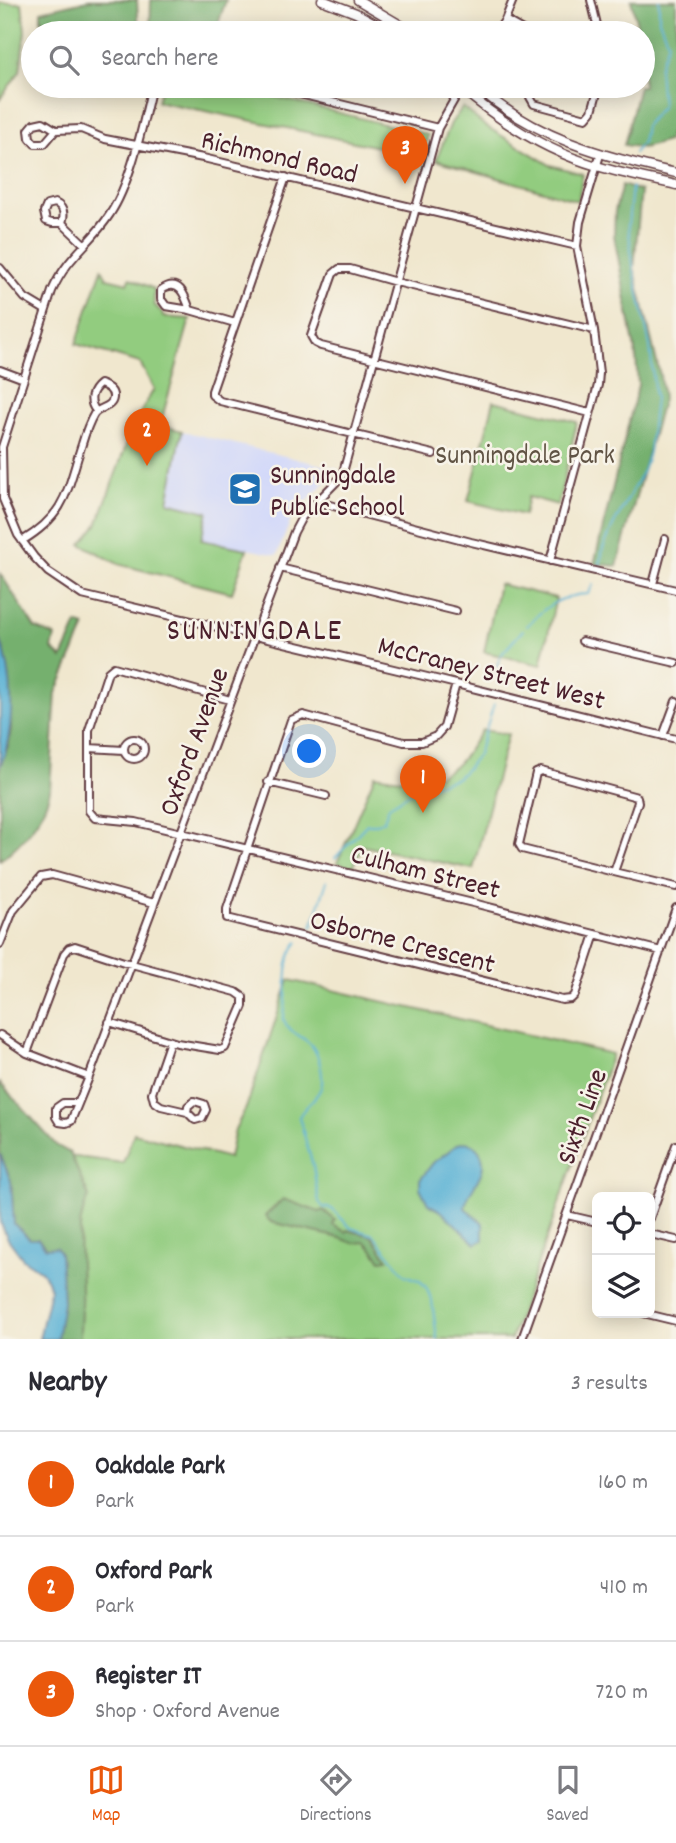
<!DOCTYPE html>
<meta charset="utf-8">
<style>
body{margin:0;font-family:Dekko,sans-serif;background:#f2f2f3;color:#2b2b33}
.controls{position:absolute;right:21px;bottom:21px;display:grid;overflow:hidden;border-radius:10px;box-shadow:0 4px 18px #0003}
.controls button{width:63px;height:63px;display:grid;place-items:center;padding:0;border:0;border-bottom:2px solid #e1e1e2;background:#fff;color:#2b2b33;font:35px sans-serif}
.you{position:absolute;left:310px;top:752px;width:24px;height:24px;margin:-18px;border:5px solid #fff;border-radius:50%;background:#1a73e8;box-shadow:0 0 0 10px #1a73e833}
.badge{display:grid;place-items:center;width:46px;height:46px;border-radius:50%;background:#ea580c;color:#fff;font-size:23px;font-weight:700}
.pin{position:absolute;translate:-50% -58px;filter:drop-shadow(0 2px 4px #0008)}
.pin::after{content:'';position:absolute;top:37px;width:24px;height:21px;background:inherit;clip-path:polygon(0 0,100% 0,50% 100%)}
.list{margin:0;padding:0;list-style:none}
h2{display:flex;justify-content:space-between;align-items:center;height:91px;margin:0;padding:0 28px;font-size:30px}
h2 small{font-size:23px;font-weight:400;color:#7c7c81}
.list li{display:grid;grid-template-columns:46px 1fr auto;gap:21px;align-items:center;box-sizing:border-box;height:105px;padding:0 28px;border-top:2px solid #e1e1e2}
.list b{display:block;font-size:26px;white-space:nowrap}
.list p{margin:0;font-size:23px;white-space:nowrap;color:#7c7c81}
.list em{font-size:23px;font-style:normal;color:#7c7c81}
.icon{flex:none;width:38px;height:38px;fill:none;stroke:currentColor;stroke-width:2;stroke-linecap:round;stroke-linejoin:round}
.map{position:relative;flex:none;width:676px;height:1339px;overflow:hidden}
.search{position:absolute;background:#fff;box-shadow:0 4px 18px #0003;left:21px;right:21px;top:21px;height:77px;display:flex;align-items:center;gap:18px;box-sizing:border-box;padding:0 24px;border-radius:38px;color:#7c7c81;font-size:26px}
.sheet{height:406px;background:#fff}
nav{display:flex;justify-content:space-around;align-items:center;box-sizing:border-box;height:98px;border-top:2px solid #e1e1e2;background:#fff;font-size:19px;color:#7c7c81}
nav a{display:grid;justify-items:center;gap:4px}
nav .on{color:#ea580c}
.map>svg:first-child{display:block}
.built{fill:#d3d9f9}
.green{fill:#92cc7f;stroke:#6e7655;stroke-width:2}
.forest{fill:#75b06e;stroke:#60684c;stroke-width:2}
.water{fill:#57b0d4;stroke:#506880;stroke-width:2}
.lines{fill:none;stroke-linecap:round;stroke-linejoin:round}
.stream{stroke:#57b0d4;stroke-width:2}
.minor-casing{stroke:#633d43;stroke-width:10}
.major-casing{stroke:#633d43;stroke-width:11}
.minor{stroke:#fff;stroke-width:6}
.major{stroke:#fff;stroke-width:8}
.labels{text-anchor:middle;stroke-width:5;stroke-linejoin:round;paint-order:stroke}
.street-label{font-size:28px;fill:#4a1f2b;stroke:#f7f3e8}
.park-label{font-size:28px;fill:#605344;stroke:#f7f3e8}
.poi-label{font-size:28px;fill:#4a1f2b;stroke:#f7f3e8;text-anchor:start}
.neighbourhood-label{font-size:30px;letter-spacing:2px;fill:#4a1f2b;stroke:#f7f3e8}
</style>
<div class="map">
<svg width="676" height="1339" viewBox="0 0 676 1339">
<rect width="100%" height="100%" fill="#f7f3e8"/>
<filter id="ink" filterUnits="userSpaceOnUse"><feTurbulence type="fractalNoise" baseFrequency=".0143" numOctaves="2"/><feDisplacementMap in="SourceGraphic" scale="14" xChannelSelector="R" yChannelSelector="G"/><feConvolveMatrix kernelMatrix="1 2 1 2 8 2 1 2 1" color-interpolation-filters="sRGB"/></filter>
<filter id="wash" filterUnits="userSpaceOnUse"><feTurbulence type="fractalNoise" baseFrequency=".00686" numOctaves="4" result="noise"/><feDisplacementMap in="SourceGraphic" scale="28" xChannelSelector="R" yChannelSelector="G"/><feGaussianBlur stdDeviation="1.57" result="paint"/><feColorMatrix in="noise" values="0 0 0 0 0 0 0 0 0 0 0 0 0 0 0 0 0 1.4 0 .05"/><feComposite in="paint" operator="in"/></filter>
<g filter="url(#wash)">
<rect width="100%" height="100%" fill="#f0e7ce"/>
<path class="built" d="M182 431 338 469 292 517 277 555 201 540 168 502Z"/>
<path class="green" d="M0 3H22L25 31 20 71 0 99Z
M162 86H231L428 135 422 156 157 101Z
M463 107 484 125 550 165 583 174 578 201 436 160 451 123Z
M102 269 107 278 128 283 130 278 154 289V304L162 313 163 317 190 319 160 425 182 431 168 502 208 512 201 540 247 549 232 593 118 564 81 544 97 525 134 424 154 389 140 363 76 344Z
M494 401 577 422 558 505 528 497 524 515 468 501Z
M499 584 556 598 541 665 484 652Z
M482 730 508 734 473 869 363 846 353 868 337 863 375 775C402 780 432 784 455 766 466 757 474 741 482 730Z
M289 980 612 1054 511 1339H76L60 1155 123 1163 134 1133 229 1158 235 1129 246 1108Z"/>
<path class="forest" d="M89 0H137L139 33H75L69 24 41 21V11Z
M151 0H226L215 33H150Z
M631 0H676V114L668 141 643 148 624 145 639 86H643V33H639Z
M622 185 641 191 634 268 660 375 663 398 617 566 594 564 638 385 636 356 614 235 615 211Z
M0 573 35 628 55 636 52 649 62 658 77 624 85 627 56 693 50 790C44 818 23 843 0 860V767L8 746 11 729 7 664 0 639Z
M0 1083 56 1145 70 1153 89 1197C74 1223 81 1260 81 1289 82 1306 80 1322 80 1339H57L63 1302 60 1253 46 1248 38 1239H30L14 1224 11 1181 0 1154Z
M283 1199 319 1212 323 1210 335 1220 333 1225 346 1232 347 1230 372 1236 388 1259 381 1260 366 1242 353 1243 340 1238 271 1222 265 1216Z"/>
<path class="water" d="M0 639C15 676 15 731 0 767Z
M465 1142C472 1143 475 1146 479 1151 493 1172 466 1189 465 1208L483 1223V1240L476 1244 441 1211 428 1204 420 1188V1180L433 1163 458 1144Z
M0 1154 11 1181 14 1224 30 1239H38L46 1248 56 1247 60 1253 63 1302 57 1339H39L50 1290 47 1280 41 1271 23 1259 8 1239 0 1222Z"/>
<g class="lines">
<path class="stream" d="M634 153 642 143 645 126 662 106 659 68 668 42 659 20V0
M600 565 603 548 614 524 643 471 649 452 655 398 650 346 633 266 628 225 632 187
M527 626C544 607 561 595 588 594L593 585
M494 677 500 656 523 630
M335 858 367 824H376L384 820 389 806 413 791 457 778 468 767 478 754 494 704
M312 927 327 881
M298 942C284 958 287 979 286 999 286 1005 283 1014 284 1020 288 1033 304 1036 312 1046 318 1054 323 1071 322 1082 322 1095 305 1105 299 1117L313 1166 319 1202 323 1207 332 1209 351 1228 374 1235 405 1275 419 1280 426 1287 432 1301 437 1339"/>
</g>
</g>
<g filter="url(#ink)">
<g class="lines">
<defs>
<path id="minor" d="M591 0 599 33
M505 20 528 33
M253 33 263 28 268 33
M496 33 505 20 513 0
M152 86C143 123 131 183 110 214 91 244 68 255 52 291L2 447 3 499 18 535 34 557 48 572 82 595 440 680 676 739
M267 86 438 128
M533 86 530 97 534 104 586 118 592 111 599 86
M56 130 44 144H35L30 138 29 130 34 124 43 122 56 130 81 129 105 139 203 158 577 246
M286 177 212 391V395L220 401 433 454
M62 223C65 214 64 207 55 203L47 205 44 212 46 221 52 223H62L84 244
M0 268 25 298 45 310
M190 310C185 295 179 277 161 290V299L166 306 190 310 235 323
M0 370 24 379
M590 413 321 346 315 343 311 336 333 274 339 269H350L396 282 594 330
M318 502 471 542 676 590
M22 541C67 514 67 490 82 444 85 434 88 424 94 414 99 407 112 408 113 398 114 390 106 386 100 384 91 391 88 401 96 411
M550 561 598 385 599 373 594 330 577 246 580 222 600 155
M280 568 456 611
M653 584 665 539
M582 641 676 663
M456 684 444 727 436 736 422 742H404L303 715 291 720 227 909V918L562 1000 571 999 575 995 595 934
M230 700 114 667 108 672 89 730V811L95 818 136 822 477 904 661 951
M663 736 676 701
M124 749a10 10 0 1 1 20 0a10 10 0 1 1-20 0Z
M89 748 124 750
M268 782 326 796
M614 872 522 849 519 844 536 773 541 771 637 797 638 802 614 872 676 887
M0 944 13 911 41 877 52 875 154 903
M0 1035 27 1053 89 1077
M170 1041 152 1093 154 1101 161 1106 187 1112 195 1120 202 1118 206 1110 204 1104 194 1101 188 1106 187 1112
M27 1053 64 954 69 948 75 946 124 962 236 992 243 997V1006L225 1048 220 1050 177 1043 109 1022
M78 1103H63L56 1108V1117L59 1122 66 1123 71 1121 89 1077 294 532 302 517 342 476 438 128 462 86
M567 1215 597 1222
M650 1218 676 1145
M650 1234 676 1240
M643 1313 676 1321
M522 1339 676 908"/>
<path id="major" d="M322 0 356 13 393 33
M358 0 414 33
M459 86C499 121 545 151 597 166 623 174 650 179 676 185
M476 86C536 139 600 155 676 173"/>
</defs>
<use href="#minor" class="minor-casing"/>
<use href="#major" class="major-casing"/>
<use href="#minor" class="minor"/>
<use href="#major" class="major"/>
</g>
</g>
<defs>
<symbol id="school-square" viewBox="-11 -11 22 22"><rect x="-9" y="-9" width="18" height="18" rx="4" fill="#1f6fb2" stroke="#f7f3e8"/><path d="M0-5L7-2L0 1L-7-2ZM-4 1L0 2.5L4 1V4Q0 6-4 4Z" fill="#fff"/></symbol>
</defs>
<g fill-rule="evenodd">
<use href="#school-square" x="226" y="470" width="38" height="38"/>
</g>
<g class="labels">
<g class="street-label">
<text transform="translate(280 155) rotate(13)" y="10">Richmond Road</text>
<text transform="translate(492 671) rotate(14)" y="10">McCraney Street West</text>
<text transform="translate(192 741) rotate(-70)" y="10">Oxford Avenue</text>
<text transform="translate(426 870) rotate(14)" y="10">Culham Street</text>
<text transform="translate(403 940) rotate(14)" y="10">Osborne Crescent</text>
<text transform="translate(580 1116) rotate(-70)" y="10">Sixth Line</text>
</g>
<g class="park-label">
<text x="525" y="463">Sunningdale Park</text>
</g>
<g class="poi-label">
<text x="270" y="483">Sunningdale<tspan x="270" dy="32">Public School</tspan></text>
</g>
<g class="neighbourhood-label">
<text x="255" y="639">SUNNINGDALE</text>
</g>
</g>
</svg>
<div class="controls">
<button><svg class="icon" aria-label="locate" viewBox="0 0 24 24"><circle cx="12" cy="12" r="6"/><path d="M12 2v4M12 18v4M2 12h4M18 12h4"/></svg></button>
<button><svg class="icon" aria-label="layers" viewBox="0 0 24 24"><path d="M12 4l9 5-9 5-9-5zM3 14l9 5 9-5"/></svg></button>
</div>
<div class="you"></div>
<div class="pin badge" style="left:423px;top:813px">1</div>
<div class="pin badge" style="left:147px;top:466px">2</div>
<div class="pin badge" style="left:405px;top:184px">3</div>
<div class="search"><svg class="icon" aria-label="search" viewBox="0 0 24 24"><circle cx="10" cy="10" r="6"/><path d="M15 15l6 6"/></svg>Search here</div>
</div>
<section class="sheet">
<h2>Nearby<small>3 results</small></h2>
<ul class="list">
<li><span class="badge">1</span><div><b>Oakdale Park</b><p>Park</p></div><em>160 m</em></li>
<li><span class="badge">2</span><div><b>Oxford Park</b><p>Park</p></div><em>410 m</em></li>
<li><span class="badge">3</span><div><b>Register IT</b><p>Shop · Oxford Avenue</p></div><em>720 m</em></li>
</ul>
</section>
<nav>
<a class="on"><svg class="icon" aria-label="map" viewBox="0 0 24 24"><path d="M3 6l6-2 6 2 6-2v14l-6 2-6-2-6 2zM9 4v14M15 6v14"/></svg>Map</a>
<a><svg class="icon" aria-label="directions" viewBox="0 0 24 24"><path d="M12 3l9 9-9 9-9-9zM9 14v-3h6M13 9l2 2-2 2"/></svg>Directions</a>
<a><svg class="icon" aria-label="saved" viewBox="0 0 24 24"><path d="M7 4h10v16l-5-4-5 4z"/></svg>Saved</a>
</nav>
